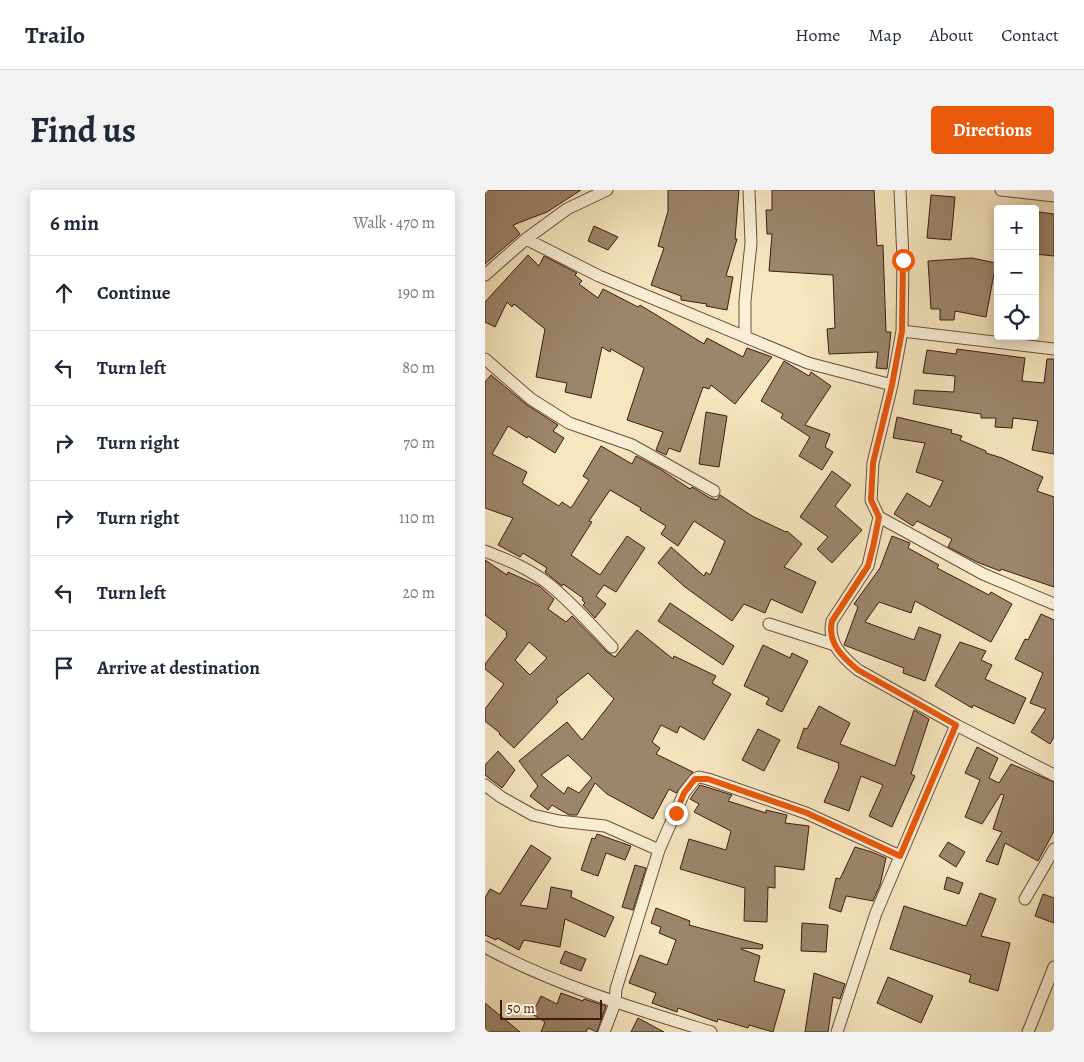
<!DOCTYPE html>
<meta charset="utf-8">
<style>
body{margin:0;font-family:Alegreya,serif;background:#f2f2f3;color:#1f2937}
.controls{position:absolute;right:15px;top:15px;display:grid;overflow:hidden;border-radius:5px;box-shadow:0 2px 12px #0003}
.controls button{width:45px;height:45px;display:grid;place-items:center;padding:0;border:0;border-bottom:1px solid #e0e1e3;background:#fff;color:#1f2937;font:25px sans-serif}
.scale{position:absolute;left:15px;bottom:12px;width:102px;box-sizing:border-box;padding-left:5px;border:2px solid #3b1c10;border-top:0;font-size:14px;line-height:18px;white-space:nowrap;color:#3b1c10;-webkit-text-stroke:4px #faefd6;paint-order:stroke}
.stop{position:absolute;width:15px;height:15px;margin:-11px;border:4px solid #ea580c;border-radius:50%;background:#fff}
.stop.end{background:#ea580c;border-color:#fff;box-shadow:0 1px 5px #0008}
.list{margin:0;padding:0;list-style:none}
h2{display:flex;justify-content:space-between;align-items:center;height:65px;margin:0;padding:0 20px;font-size:21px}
h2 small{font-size:16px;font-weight:400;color:#747a83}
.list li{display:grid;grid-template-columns:32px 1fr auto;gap:15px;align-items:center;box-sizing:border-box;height:75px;padding:0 20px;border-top:1px solid #e0e1e3}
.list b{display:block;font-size:19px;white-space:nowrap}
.list em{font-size:16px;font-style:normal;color:#747a83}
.icon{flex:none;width:28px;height:28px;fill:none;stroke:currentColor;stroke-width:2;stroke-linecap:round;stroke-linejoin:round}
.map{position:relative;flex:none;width:569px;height:842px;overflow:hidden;border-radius:5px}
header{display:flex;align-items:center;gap:30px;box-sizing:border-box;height:70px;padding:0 25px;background:#fff;border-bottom:1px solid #e0e1e3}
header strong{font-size:24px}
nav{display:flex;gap:28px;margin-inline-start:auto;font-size:18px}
.intro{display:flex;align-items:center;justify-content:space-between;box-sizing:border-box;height:120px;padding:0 30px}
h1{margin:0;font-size:35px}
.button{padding:12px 22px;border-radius:5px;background:#ea580c;color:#fff;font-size:18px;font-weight:700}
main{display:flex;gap:30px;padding:0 30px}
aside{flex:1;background:#fff;border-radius:5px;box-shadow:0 2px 12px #0003}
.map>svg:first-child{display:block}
.building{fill:#9d856c;stroke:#3b1c10;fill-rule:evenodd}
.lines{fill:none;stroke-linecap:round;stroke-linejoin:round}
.minor-casing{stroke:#6a4e3c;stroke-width:13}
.minor{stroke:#faefd6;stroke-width:11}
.route{stroke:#ea580c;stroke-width:6}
</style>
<header>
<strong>Trailo</strong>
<nav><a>Home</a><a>Map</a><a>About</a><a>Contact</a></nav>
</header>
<div class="intro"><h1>Find us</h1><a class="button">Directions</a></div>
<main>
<aside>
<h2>6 min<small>Walk · 470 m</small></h2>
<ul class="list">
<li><svg class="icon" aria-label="ahead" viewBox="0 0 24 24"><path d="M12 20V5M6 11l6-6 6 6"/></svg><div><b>Continue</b></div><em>190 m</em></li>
<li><svg class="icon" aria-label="left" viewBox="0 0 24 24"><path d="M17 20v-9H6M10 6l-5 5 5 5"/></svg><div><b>Turn left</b></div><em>80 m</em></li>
<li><svg class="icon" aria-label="right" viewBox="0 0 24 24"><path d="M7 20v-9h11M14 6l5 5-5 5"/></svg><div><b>Turn right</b></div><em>70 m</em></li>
<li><svg class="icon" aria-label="right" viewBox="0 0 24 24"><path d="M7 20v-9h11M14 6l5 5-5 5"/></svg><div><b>Turn right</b></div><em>110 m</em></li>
<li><svg class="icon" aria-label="left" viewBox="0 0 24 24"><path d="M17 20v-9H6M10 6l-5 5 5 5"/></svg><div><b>Turn left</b></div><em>20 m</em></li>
<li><svg class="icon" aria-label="arrive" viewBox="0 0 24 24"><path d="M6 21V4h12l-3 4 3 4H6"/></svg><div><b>Arrive at destination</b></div></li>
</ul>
</aside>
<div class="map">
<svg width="569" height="842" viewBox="0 0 569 842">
<rect width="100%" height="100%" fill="#f7e6c0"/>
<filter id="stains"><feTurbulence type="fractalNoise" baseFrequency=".004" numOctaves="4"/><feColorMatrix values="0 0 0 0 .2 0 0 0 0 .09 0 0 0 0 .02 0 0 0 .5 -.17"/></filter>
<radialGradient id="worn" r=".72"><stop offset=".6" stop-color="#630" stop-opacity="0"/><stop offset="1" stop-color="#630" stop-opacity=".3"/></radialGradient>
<path class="building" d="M0 0H96L62 22 28 35 35 44 0 74Z
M183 0H254L250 49H252L241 86 248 87 242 120 221 116 222 114 196 110V106L166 95 179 58 173 56 183 21Z
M287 0H389L392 56 398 55 401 142H406L402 179 391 178 393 162 344 164 342 139 350 138 348 85 284 81 287 44H282L281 20H287Z
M446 5 470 7 466 50 442 48Z
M554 22 569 24V66L550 64Z
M109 36 133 47 123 60 103 51Z
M43 65 54 76 59 66 92 83 90 85 97 91 94 94 113 108 118 99 153 117 155 115 219 154 222 148 258 167 262 158 287 167 250 214 226 195 224 199 218 197 195 262 184 258 181 265 171 260 178 242 142 230 159 178 126 159 125 162 117 157 106 208 80 202 82 193 51 187 60 139 29 114 27 117 22 112 10 137 0 132V112Z
M487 68 511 73 501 127 470 121 469 130H455V119H446L443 71Z
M472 159 540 168 537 191 559 193 562 169H569V264L547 260 553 231 528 228 527 238 510 237 511 228H496V224L428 214 430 200 469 202 470 186 438 183 442 160 471 164Z
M299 171 324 186 326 182 346 196 320 235 345 244 340 257 348 262 337 280 314 266 325 247 296 228 298 224 276 211Z
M6 185 42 215 73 235 68 241 79 248 70 263 43 246 42 248 23 236 7 264 42 282 37 293 74 316 77 312 86 318 104 290 98 286 116 256 147 274 151 266 175 279 205 299 207 297 225 308 232 310 235 305 267 326 301 342 302 341 317 354 299 377 331 392 317 423 286 409 280 423 259 414 247 431 200 397 173 373 186 357 219 386 221 382 225 385 240 351 209 331 193 356 176 344 181 336 155 320 156 318 125 300 104 331 107 332 86 365 115 385 142 346 160 358 131 402 119 395 111 406 121 414 110 428 98 415 100 413 97 410 98 408 78 394 77 396 60 382 62 378 38 363 35 367 13 355 28 328 0 318V192Z
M221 222 242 226 234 277 214 274Z
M412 227 467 240 466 243 477 246 475 250 501 261V263L517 268 558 287 552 301 569 307V397L516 379 515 381 492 372 463 357 467 349 432 331 428 336 409 324 422 303 445 317 458 291 431 282 440 253 408 248Z
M347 281 366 295 350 316 377 340 347 373 332 359 343 347 315 327Z
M407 346 425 353 423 358 454 375 452 378 504 405 506 402 527 414 506 452 430 411 426 423 394 412 380 432 429 450 434 437 456 445 440 491 418 483 419 478 359 455 373 417 369 414 395 378Z
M0 370 22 385 23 382 54 396 69 409 63 419 81 432 87 426 122 462 130 467 152 440 188 469 189 466 231 486 227 493 246 504 219 550 195 536 192 543 176 535 167 552 175 558 171 564 208 582 191 603 184 599 168 629 122 604 110 593 92 625H84L67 615 63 620 45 606 53 596 34 571 82 532 97 550 129 509 103 483 71 509 73 512 29 558 14 544 15 543 0 531V519L19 494 0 479V474L22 446 21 444 22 442 0 425ZM44 452 62 468 45 485 30 470ZM83 565 107 588 94 603 83 597 79 604 56 585Z
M185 413 249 456 238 475 173 431Z
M556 424 569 430V547L565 554 546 542 561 519 545 513 558 483 530 469 540 449 543 450Z
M475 452 501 461 496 470 507 475 500 489 541 508 529 534 488 515 487 518 450 496Z
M278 455 305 468 307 463 323 471 297 522 281 514 284 508 259 496Z
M334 516 365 533 355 554 410 576 429 520 444 529 426 584 430 586 407 637 384 626 398 595 376 586 364 621 339 612 354 577 353 576 354 573 312 558 319 538 322 539Z
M273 539 295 550 279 581 257 570Z
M492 557 513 568 504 588 514 593 526 574 569 592V641L553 671 520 653 513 675 501 671 517 642 508 639 519 605 516 604 497 634 480 627 495 590 480 583Z
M13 561 30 580 17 598 0 585V575Z
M215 595 247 605 243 611 281 623V620L302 625 300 633 324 636 319 680 290 676V698L283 697 282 732 259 731 260 698 195 679 204 649 241 660 246 641 209 622 214 614 205 609Z
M112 644 146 656 140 670 121 663 113 686 96 680 107 648 110 649Z
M463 652 480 662 471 677 454 666Z
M46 655 66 668 35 715 62 719 66 697 87 701 86 707 129 727 120 747 80 729 75 757 39 750 34 760 12 748 11 750 0 745V708L5 699 15 704Z
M370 657 387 662 401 668 395 695 388 711 361 706 356 722 344 718 351 688 355 689Z
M150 675 161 678 148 720 137 717Z
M462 687 478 693 474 704 459 699Z
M495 703 511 709 496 746 525 753 513 801 484 792 486 785 405 759 419 716 481 736Z
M558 704 569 708V733L550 726Z
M171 718 205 731 204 735 278 755 277 759 256 758V759L275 766 269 791 300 800 288 842 264 835 263 838 233 829 232 832 193 818 192 822 167 813 171 803 144 793 155 765 182 775 191 750 174 743 176 737 166 733Z
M317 733 343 735 341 762 316 761Z
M80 761 101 769 96 781 75 773Z
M329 783 360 794 355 809 348 807 343 842H320Z
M403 787 448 806 436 833 392 813Z
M76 803 98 811 99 809 121 816 112 842 103 838 101 842H56L60 832 47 824 56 806 72 814Z
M0 813 35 842H0Z
M153 828 179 842H146Z"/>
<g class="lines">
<defs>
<path id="minor" d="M415 0 418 70 417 141 407 195 388 273 386 310 394 327 383 376 347 431C342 452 357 467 373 480L471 535 569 585
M516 0 569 6
M41 49 114 86 323 173 407 195
M0 85 41 49 82 19 122 0
M417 141 569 159
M260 147V111L266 53 264 0
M0 169 46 209 84 233 147 255 229 301
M394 327 498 384 569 414
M0 361C23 370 47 380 66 396 88 414 107 436 127 457
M284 434 350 455
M0 595 16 607 48 625 74 631 120 636 174 660
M540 709 569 659
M0 757C69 795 151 819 226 842
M119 842 130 813 131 799 174 660 199 603 210 589 214 587 223 589 321 623 415 666
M352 842 391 723 471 535
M543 842 569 777"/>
</defs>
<use href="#minor" class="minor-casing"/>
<use href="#minor" class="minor"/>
</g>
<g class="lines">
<path class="route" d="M191 623 199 603 210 589H223L322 623 415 666 471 535 373 480C357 467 342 452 347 431L383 376 388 357 394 327 386 310 388 273 407 195 417 141 418 70"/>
</g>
<rect width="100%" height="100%" filter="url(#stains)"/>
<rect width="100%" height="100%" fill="url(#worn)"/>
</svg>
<div class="controls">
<button>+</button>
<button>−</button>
<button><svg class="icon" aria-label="locate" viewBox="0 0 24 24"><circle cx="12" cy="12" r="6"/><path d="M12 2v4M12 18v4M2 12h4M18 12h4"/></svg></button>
</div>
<div class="scale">50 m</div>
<div class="stop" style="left:418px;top:70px"></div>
<div class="stop end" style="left:191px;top:623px"></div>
</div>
</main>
